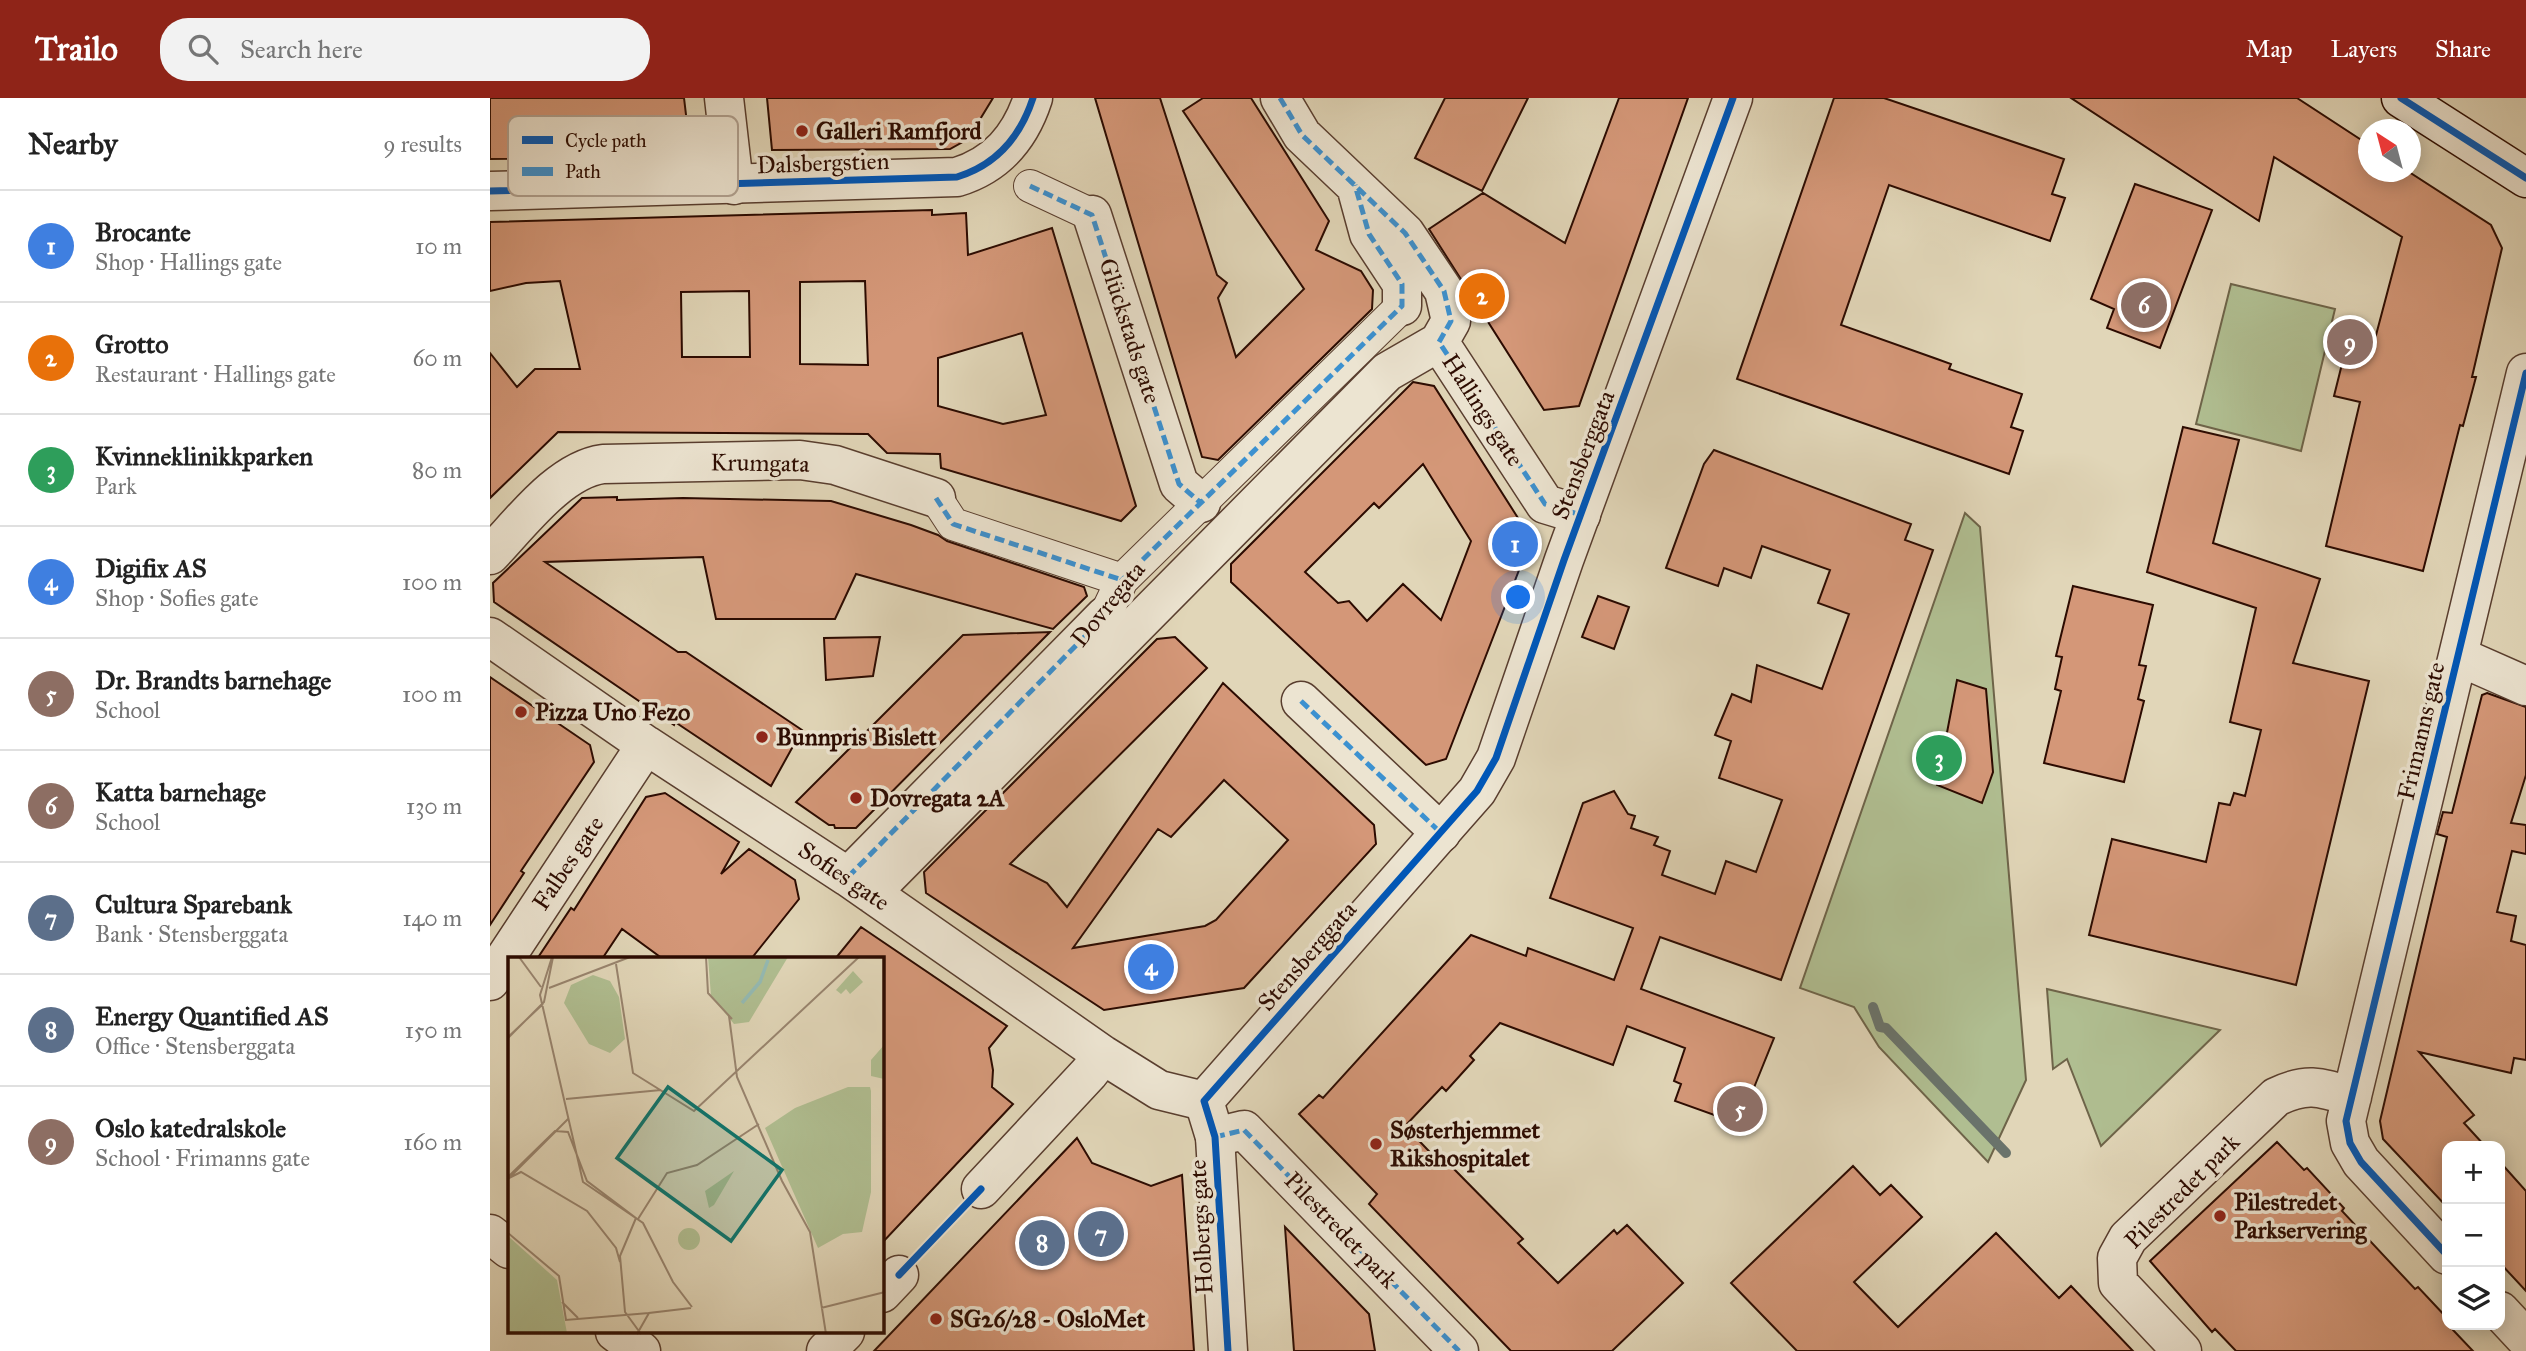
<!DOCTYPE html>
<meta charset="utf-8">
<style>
body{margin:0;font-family:"IM FELL Great Primer",serif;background:#f2f2f2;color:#222}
.controls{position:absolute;right:21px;bottom:21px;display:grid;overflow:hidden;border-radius:14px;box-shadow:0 4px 18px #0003}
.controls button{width:63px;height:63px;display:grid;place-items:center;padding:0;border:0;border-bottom:2px solid #e0e0e0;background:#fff;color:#222;font:35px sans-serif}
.compass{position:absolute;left:1868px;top:21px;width:63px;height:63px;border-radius:50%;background:#fff;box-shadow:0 4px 18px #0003;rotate:324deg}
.you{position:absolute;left:1029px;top:500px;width:24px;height:24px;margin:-18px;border:5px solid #fff;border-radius:50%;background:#1a73e8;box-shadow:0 0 0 10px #1a73e833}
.badge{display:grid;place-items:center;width:46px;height:46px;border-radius:50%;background:#8f2418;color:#fff;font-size:23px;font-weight:700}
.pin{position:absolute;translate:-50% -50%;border:4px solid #fff;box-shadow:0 2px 7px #0006}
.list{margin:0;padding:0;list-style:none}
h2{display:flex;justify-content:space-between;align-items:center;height:91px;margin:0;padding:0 28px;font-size:30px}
h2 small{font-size:23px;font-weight:400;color:#767676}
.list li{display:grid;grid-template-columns:46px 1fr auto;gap:21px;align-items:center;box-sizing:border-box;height:112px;padding:0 28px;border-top:2px solid #e0e0e0}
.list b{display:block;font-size:26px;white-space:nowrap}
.list p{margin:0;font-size:23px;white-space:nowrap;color:#767676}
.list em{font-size:23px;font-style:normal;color:#767676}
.icon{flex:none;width:38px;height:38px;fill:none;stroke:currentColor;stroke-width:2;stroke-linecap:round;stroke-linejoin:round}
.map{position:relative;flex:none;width:2036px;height:1253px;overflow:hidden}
header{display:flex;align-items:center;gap:42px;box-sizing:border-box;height:98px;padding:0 35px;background:#8f2418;color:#fff}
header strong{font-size:33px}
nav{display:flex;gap:38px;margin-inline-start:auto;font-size:24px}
.search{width:490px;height:63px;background:#f2f2f2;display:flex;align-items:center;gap:18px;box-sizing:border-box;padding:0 24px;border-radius:28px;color:#767676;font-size:26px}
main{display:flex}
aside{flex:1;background:#fff}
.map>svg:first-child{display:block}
.green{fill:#b0be91;stroke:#6e6449;stroke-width:2}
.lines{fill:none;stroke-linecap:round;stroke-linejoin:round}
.stream{stroke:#6a736b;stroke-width:10}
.building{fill:#d49778;stroke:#2c0b01;stroke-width:2;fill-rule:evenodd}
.pedestrian-casing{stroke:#593e2f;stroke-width:34}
.minor-casing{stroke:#593e2f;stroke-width:41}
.tertiary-casing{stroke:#593e2f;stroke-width:41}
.secondary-casing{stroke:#2c0b01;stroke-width:41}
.pedestrian{stroke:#ece4d1;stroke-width:32}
.minor{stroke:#ece4d1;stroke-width:38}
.tertiary{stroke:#ece4d1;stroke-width:38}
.secondary{stroke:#ece4d1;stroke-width:38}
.quiet{stroke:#3c91d0;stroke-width:5;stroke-dasharray:10 5;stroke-linecap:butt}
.cycleway-casing{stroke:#ece4d1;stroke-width:11}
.cycleway{stroke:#0057b8;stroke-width:7}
.poi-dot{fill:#8f2418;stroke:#ece4d1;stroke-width:2.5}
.labels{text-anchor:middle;stroke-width:7;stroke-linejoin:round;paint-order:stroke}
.poi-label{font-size:24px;font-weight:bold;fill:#2c0b01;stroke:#ece4d1;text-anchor:start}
.street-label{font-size:24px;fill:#2c0b01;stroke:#ece4d1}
.inset-river{fill:none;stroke:#94b9b2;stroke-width:3.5}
.inset-road{fill:none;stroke:#99856f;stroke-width:2}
.view{fill:#0f766e;fill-opacity:0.15;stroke:#0f766e;stroke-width:3.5}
.inset-edge{fill:none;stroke:#2c0b01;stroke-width:3.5}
.key{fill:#ece4d1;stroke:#b2a393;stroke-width:2}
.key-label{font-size:19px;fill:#2c0b01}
</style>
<header>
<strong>Trailo</strong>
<div class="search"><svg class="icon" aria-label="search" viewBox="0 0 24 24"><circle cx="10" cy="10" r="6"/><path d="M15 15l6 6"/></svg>Search here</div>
<nav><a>Map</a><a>Layers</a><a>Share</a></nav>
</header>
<main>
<aside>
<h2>Nearby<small>9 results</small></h2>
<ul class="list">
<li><span class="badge" style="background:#3f7fe0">1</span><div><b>Brocante</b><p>Shop · Hallings gate</p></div><em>10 m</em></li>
<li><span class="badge" style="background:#e8710a">2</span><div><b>Grotto</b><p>Restaurant · Hallings gate</p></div><em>60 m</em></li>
<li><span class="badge" style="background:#2e9e5b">3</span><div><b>Kvinneklinikkparken</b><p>Park</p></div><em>80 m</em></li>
<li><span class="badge" style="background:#3f7fe0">4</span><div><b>Digifix AS</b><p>Shop · Sofies gate</p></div><em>100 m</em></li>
<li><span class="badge" style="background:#8d6e63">5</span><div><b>Dr. Brandts barnehage</b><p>School</p></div><em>100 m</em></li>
<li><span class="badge" style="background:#8d6e63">6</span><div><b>Katta barnehage</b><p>School</p></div><em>130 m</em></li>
<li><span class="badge" style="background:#5c6f8a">7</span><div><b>Cultura Sparebank</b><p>Bank · Stensberggata</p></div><em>140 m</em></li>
<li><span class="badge" style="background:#5c6f8a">8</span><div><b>Energy Quantified AS</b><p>Office · Stensberggata</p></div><em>150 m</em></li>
<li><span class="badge" style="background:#8d6e63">9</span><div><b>Oslo katedralskole</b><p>School · Frimanns gate</p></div><em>160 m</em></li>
</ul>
</aside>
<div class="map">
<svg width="2036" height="1253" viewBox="0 0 2036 1253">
<rect width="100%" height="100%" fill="#e1d6b8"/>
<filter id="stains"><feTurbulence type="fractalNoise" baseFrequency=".00286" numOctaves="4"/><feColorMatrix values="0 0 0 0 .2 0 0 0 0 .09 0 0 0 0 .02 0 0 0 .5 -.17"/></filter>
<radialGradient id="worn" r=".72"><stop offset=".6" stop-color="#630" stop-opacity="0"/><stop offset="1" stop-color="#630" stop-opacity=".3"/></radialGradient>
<path class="green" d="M1741 186 1845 211 1811 353 1706 326Z
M1475 415 1490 429 1536 982 1498 1064 1389 949 1364 909 1310 890Z
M1557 891 1730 932 1611 1048 1577 961 1563 971Z"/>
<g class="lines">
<path class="stream" d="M1383 909 1390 929 1396 930 1516 1055"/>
</g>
<path class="building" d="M0 0H194L199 42 186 58 0 61Z
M277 0H503L478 41 460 51 282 52Z
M605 0H670L727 177 737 185 728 200 746 259 814 191 693 13 713 0H761L839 123 826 152 871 173 883 192 882 211 728 362 712 359Z
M955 0H1038L992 93 925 60Z
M1129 0H1198L1089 308 1054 312 939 131 993 95 1075 145Z
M1344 0H1394L1574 61 1562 96 1575 100 1560 143 1399 87 1351 227 1447 261 1461 266 1459 271 1532 296 1521 329 1533 333 1519 376 1247 281Z
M1581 0H1807L1879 47V74H1919L2001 127 2012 150 1982 279H1986L1973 328 1970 327 1933 473 1836 448 1870 304 1844 298 1856 250 1881 256 1912 139 1784 59 1769 123Z
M1645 86 1722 112 1670 250 1617 230 1624 211 1601 201Z
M442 112V117L476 115 478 157 562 130 646 408 631 423 451 370 450 356 397 355 378 336 68 334 0 400V255L27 289 45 271H90L70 183 36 185 0 193V124ZM375 183 378 267 310 266V184ZM259 193 260 259H192L191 194ZM532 235 556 317 513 326 448 308V260Z
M923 284 944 288 1035 431 1036 454 956 661 936 667 741 484V466ZM933 366 981 443 951 522 913 486 877 523 859 503 848 505 815 474 884 405 889 410Z
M1693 329 1749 342 1723 445 1830 481 1803 565 1879 583 1806 887 1599 837 1622 741 1716 764 1729 705 1740 707 1744 695 1755 698 1771 632 1740 624 1766 510 1657 474Z
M1224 352 1421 426 1415 442 1443 452 1291 882 1170 839 1151 891 1284 940 1263 992 1250 996 1241 1023 1185 1003 1191 986 1184 983 1195 950 1137 928 1123 967 1010 925 980 958 984 962 956 993 952 989 915 1028 954 1069 958 1065 1033 1141 1028 1145 1068 1185 1124 1132 1127 1136 1137 1127 1193 1185 1122 1253H1021L879 1106 887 1096 809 1016 829 997 833 1000 981 837 1036 858 1038 850 1124 882 1143 830 1060 800 1093 705 1124 693 1138 716 1145 718 1141 730 1168 739 1164 747 1180 753 1172 777 1225 796 1236 763 1266 774 1292 702 1229 680 1241 643 1225 637 1242 596 1261 604 1267 567 1332 591 1359 516 1328 505 1340 472 1272 448 1261 480 1234 470 1228 488 1176 470 1214 366Z
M127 399V402L193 400 341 403 421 427 448 437 457 443 594 489 597 498 563 531 366 476 345 521H226L213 459 55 464 188 554H196L312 632 281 688 185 624 184 627 4 504 3 485 92 400Z
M1583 488 1663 507 1649 567 1656 568 1648 601 1654 603 1634 684 1554 665 1571 593 1565 591 1572 559 1566 558Z
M1108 498 1139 509 1124 551 1092 539Z
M560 534 366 730H345L344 727H339L306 704 473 537Z
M390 539 383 578 336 582 334 540Z
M685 539 717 570 520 766 557 785 577 809 733 585 884 727 886 746 754 890 614 912 436 795 434 774 667 541ZM734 682 798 742 726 822 715 828 583 850 668 731 681 739Z
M0 579 100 647 104 664 31 773 34 775 0 827Z
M1467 582 1496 591 1503 674 1492 705 1447 687Z
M1997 595 2036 609V677L2021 725 2036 727V756L2022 753 2007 814 2026 818 2021 843 2036 847V962L2024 960 2021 975 1929 954 1984 1017 1974 1025 1995 1048H1957V1109L1893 1041 1890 1023 1957 739 1947 736 1953 714 1962 715 1992 597Z
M175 695 249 744 231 776 259 751 305 782 309 801 261 861H173L132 831 112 861H47L81 810 84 812 156 699Z
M371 829 517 928 499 950 503 972 502 989 523 1006 392 1145V861H345Z
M587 1040 602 1065 661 1088 692 1077 704 1253H384Z
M1787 1044 1814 1072 1817 1070 1854 1110 1852 1113 1925 1191 1928 1189 1957 1220V1227L1966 1229 1963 1232 1983 1253H1746L1725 1231 1722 1234 1660 1163Z
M2010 1064 2036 1093V1193L2010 1165Z
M1363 1068 1390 1097 1401 1087 1432 1119 1364 1184 1408 1229 1506 1135 1569 1200 1581 1188 1643 1253H1307L1241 1185Z
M795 1129 879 1216 885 1253H804Z"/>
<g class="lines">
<defs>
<path id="pedestrian" d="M540 88 602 117
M446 400 463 426 632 482
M615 518 632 482 912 208"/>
<path id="minor" d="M234 0 244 87
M790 0 812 37 915 135 954 193 961 223 949 244 1055 406 1091 417
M867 92 879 136 912 186V208
M602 117 689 386 711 405
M0 457C30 426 69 372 113 366L310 362 345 367 446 400
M0 539 156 647 358 779 613 957 669 992 714 1003
M1968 558 2036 588
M811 603 951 735
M358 779 615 518
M381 795 897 274 949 244
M0 883 156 647
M725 1039 754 1032 969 1253
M491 1091 599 975 613 957
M0 1136 19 1151
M1957 1157 1871 1064 1860 1045 1856 1023 2036 275
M392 1195 409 1177
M2010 1213 2036 1241
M125 1234 151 1253
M336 1253 355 1234
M1692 1253 1628 1185 1627 1160 1638 1140 1786 999C1817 984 1830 989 1862 999"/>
<path id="tertiary" d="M0 93 467 79C506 67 530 40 543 0
M738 1253 725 1039 714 1003 987 693 1006 660 1074 462 1243 0"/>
<path id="secondary" d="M1911 0 2036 80"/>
</defs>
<use href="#pedestrian" class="pedestrian-casing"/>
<use href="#minor" class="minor-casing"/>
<use href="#tertiary" class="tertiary-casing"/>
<use href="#secondary" class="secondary-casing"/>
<use href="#pedestrian" class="pedestrian"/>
<use href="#minor" class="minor"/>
<use href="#tertiary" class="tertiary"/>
<use href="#secondary" class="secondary"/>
<path class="quiet" d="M790 0 812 37 915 135 954 193 961 223 949 244 1055 406 1091 417
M540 88 602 117 689 386 711 405
M446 400 463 426 632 482
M811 603 951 735
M358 779 615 518 632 482 912 208V186L879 136 865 87
M725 1039 754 1032 969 1253"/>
<defs>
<path id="cycleway" d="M1911 0 2036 80
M0 93 467 79C506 67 530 40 543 0
M1957 1157 1871 1064 1860 1045 1856 1023 2036 275
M409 1177 491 1091
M738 1253 725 1039 714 1003 987 693 1006 660 1074 462 1243 0"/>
</defs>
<use href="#cycleway" class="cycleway-casing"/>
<use href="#cycleway" class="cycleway"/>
</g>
<g class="poi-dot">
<circle cx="312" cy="33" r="7"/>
<circle cx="31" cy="614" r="7"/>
<circle cx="272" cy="639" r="7"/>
<circle cx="366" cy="700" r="7"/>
<circle cx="886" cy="1046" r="7"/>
<circle cx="1730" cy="1118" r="7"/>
<circle cx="446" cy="1221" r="7"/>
</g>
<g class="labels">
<g class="poi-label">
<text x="326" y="41">Galleri Ramfjord</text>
<text x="45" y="622">Pizza Uno Fezo</text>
<text x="286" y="647">Bunnpris Bislett</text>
<text x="380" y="708">Dovregata 2A</text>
<text x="900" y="1040">Søsterhjemmet<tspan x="900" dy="28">Rikshospitalet</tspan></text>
<text x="1744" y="1112">Pilestredet<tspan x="1744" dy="28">Parkservering</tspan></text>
<text x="460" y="1229">SG26/28 - OsloMet</text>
</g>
<g class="street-label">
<text transform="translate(333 65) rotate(-2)" y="8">Dalsbergstien</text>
<text transform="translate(640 233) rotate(72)" y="8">Glückstads gate</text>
<text transform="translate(993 312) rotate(57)" y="8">Hallings gate</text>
<text transform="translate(1093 357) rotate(-69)" y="8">Stensberggata</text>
<text transform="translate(270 365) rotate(1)" y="8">Krumgata</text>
<text transform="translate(618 506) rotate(-51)" y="8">Dovregata</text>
<text transform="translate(1931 633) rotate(-77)" y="8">Frimanns gate</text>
<text transform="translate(78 765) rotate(-56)" y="8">Falbes gate</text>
<text transform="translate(354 778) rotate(34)" y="8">Sofies gate</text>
<text transform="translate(817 858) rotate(-49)" y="8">Stensberggata</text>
<text transform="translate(1692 1093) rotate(-45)" y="8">Pilestredet park</text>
<text transform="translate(711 1129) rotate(-93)" y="8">Holbergs gate</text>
<text transform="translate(851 1132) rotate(46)" y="8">Pilestredet park</text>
</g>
</g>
<g transform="translate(18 859)">
<rect width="376" height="376" fill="#e1d6b8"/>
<path d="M200 0H280L241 65 226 67 203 39ZM345 14 355 25 342 37 338 32 333 37 328 33ZM85 18 102 24 111 40 117 82 102 96 81 87 56 46 63 28ZM376 88V122L363 119V103ZM340 130H362L363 134V235L354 275 335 277 310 291 257 171 287 151ZM226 214 206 248 201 251 197 234ZM170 282a11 11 0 1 1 22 0a11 11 0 1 1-22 0ZM0 279 49 323 59 376H0Z" fill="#b0be91"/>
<path class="inset-river" d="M234 46 252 25 260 3"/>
<path class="inset-road" d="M11 0 33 30M44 0 32 38 75 225 135 266 165 325 184 350M198 0 200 36 224 62M108 7 125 116 186 154 351 0M41 31 122 0M221 59 229 120 274 224 302 275 318 377M0 80 35 47M0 81 36 45 45 0M58 142 153 133M0 220 47 174 60 175 79 224 128 261 112 299 117 355 133 377M1 221 13 215 79 254 108 291 112 305M0 222 60 162M130 262 159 216 189 208 251 167M0 276 51 319 58 363 141 356M54 345 70 361M313 351 377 335M129 377 141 356 183 351"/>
<path class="view" d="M160 130 274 213 223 284 109 201Z"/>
<rect width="376" height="376" class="inset-edge"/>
</g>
<rect x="18" y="18" width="230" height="80" rx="10" class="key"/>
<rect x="32" y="38" width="31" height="8" fill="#0057b8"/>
<rect x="32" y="69" width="31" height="9" fill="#3c91d0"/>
<g class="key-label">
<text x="75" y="49">Cycle path</text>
<text x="75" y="80">Path</text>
</g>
<rect width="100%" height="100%" filter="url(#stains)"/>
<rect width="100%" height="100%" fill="url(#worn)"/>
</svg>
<div class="controls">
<button>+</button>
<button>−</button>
<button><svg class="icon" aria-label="layers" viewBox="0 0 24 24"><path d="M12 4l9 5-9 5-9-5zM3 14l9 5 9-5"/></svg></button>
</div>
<svg class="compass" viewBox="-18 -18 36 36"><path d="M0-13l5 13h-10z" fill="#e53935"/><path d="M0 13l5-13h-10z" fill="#767676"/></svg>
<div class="you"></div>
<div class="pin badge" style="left:1025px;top:446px;background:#3f7fe0">1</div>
<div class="pin badge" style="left:992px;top:198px;background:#e8710a">2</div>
<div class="pin badge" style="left:1449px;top:660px;background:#2e9e5b">3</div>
<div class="pin badge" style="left:661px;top:869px;background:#3f7fe0">4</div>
<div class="pin badge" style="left:1250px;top:1011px;background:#8d6e63">5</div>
<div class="pin badge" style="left:1654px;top:207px;background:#8d6e63">6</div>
<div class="pin badge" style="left:611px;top:1136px;background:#5c6f8a">7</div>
<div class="pin badge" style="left:552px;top:1145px;background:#5c6f8a">8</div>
<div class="pin badge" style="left:1860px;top:244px;background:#8d6e63">9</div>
</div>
</main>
